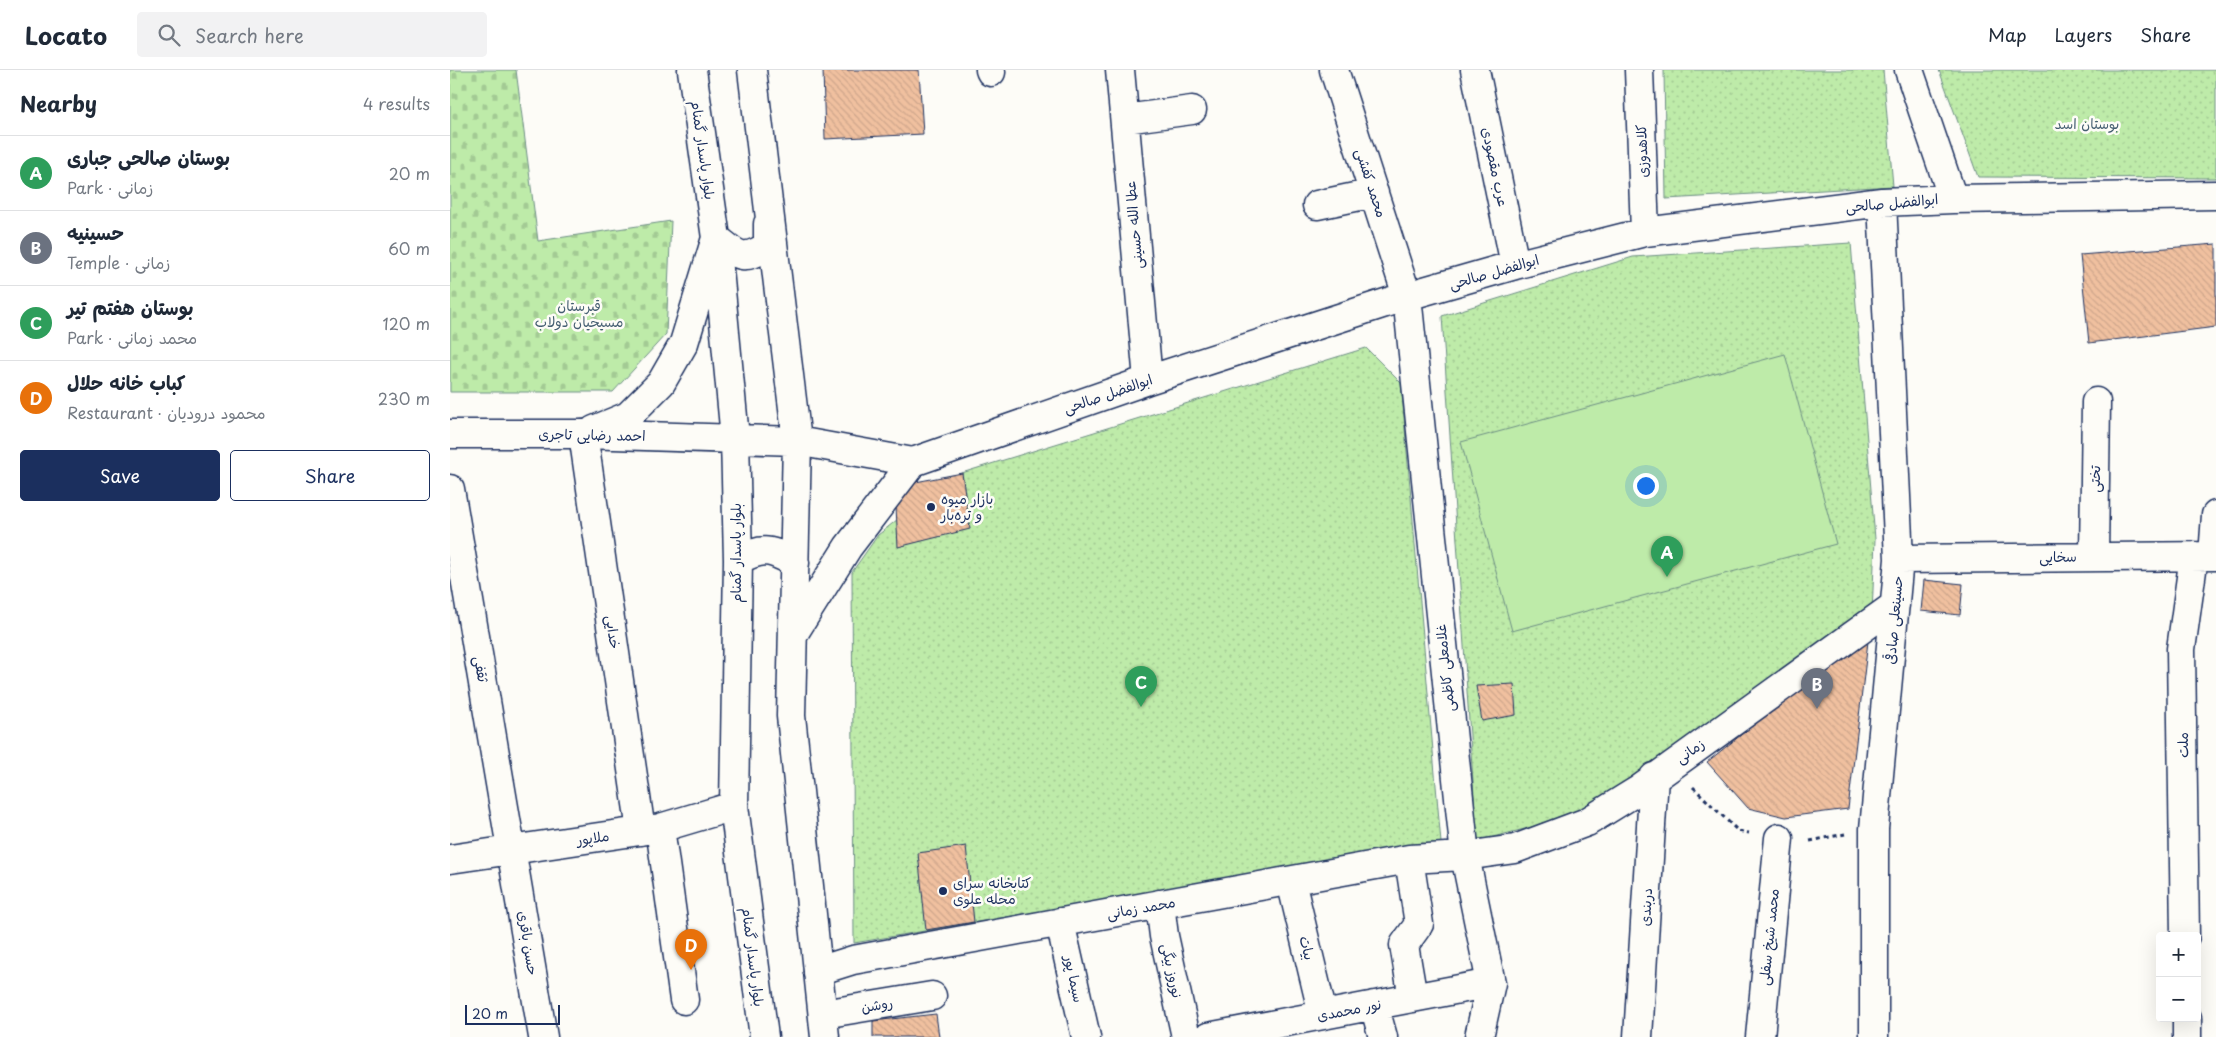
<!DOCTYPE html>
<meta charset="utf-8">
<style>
body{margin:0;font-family:"Playpen Sans","Playpen Sans Arabic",sans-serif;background:#f2f2f3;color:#1f2937}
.controls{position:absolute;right:15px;bottom:15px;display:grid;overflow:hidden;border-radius:5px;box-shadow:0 5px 20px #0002}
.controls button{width:45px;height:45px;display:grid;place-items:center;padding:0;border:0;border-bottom:1px solid #e0e1e3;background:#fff;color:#1f2937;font:25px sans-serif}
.scale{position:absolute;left:15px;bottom:12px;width:95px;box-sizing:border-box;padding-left:5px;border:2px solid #1b2f5e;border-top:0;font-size:14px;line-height:18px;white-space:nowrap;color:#1b2f5e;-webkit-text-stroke:4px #fdfcf7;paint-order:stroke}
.you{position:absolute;left:1195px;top:415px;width:18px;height:18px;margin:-12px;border:4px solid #fff;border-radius:50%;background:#1a73e8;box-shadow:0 0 0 8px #1a73e833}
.badge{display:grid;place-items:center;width:32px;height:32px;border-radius:50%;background:#1b2f5e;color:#fff;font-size:16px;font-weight:700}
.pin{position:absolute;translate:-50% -41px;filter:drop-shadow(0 1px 2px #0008)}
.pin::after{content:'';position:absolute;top:26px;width:18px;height:15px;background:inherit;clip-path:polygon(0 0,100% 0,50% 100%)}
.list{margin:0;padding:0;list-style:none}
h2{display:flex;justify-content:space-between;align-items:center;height:65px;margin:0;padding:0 20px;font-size:21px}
h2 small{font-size:16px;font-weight:400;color:#747a83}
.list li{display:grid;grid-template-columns:32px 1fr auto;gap:15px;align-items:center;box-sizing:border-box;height:75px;padding:0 20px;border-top:1px solid #e0e1e3}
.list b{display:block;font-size:19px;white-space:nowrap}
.list p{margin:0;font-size:16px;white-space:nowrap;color:#747a83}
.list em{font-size:16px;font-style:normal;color:#747a83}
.actions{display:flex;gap:10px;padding:15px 20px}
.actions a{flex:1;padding:11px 0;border:1px solid #1b2f5e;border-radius:5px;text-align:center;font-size:18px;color:#1b2f5e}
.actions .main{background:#1b2f5e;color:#fff}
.icon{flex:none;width:28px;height:28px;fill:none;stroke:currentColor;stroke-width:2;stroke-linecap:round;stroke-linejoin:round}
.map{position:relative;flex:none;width:1766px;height:967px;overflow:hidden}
header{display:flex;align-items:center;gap:30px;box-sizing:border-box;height:70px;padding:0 25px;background:#fff;border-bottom:1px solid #e0e1e3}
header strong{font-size:24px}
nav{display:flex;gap:28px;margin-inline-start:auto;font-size:18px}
.search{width:350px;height:45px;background:#f2f2f3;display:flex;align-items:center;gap:12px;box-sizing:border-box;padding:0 18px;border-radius:5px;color:#747a83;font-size:19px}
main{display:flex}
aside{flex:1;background:#fff}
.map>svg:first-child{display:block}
.green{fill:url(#green-dots);stroke:#6c8d84}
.cemetery{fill:url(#cemetery-stones);stroke:#6c8d84}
.pitch{fill:#beeba9;stroke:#6c8d84}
.building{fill:url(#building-back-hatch);stroke:#1b2f5e}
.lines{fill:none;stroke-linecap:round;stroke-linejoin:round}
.street-casing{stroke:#1b2f5e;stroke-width:31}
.secondary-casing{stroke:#1b2f5e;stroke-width:31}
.path{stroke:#1b2f5e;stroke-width:3;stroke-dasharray:4 4;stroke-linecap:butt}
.street{stroke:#fdfcf7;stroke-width:28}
.secondary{stroke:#fdfcf7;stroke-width:28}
.poi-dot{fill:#1b2f5e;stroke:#fdfcf7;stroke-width:2}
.labels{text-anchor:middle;stroke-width:5;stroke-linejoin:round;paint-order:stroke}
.park-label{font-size:14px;fill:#445e71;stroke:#fdfcf7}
.street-label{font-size:14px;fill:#1b2f5e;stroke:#fdfcf7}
.poi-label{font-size:14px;fill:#1b2f5e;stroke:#fdfcf7;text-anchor:start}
</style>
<header>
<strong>Locato</strong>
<div class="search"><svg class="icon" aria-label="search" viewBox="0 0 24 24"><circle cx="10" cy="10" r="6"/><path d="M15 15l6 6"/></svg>Search here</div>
<nav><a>Map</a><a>Layers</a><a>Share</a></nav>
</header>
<main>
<aside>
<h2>Nearby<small>4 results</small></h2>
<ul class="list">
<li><span class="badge" style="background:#2e9e5b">A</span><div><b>بوستان صالحی جباری</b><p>Park · زمانی</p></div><em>20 m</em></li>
<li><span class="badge" style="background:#6b7280">B</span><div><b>حسینیه</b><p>Temple · زمانی</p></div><em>60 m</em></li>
<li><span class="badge" style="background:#2e9e5b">C</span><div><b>بوستان هفتم تیر</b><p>Park · محمد زمانی</p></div><em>120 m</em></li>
<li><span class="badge" style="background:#e8710a">D</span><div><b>کباب خانه حلال</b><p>Restaurant · محمود درودیان</p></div><em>230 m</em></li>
</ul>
<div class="actions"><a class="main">Save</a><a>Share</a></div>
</aside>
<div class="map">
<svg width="1766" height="967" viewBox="0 0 1766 967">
<defs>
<pattern id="green-dots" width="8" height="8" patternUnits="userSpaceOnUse" patternTransform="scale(1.25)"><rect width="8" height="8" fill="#beeba9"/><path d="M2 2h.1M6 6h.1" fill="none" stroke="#a3ca94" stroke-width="1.8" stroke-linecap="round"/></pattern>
<pattern id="cemetery-stones" width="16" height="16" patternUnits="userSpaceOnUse" patternTransform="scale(1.25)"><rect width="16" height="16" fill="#beeba9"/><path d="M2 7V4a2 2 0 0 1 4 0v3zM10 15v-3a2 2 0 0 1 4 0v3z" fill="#a3ca94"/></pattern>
<pattern id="building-back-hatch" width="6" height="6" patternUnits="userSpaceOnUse" patternTransform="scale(1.25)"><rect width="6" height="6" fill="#f0c09f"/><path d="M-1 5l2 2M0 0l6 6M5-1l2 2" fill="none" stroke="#cda58b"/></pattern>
</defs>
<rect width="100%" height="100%" fill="#fdfcf7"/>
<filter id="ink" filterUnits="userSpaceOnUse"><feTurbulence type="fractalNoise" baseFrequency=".02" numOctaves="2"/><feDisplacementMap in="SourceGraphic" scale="10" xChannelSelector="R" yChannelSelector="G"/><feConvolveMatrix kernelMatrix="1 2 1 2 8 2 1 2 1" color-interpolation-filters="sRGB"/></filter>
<g filter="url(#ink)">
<path class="green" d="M1214 0H1433L1443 116 1216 129Z
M1489 0H1766V108L1528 107Z
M1401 173 1425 469 1422 545 1233 687 1126 746 1027 771 992 246 1183 187Z
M916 278 951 313 991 773 404 873 402 502 428 465 502 406Z"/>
<path class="cemetery" d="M0 0H66L88 171 221 151 216 264 163 322H0Z"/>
<path class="pitch" d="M1335 284 1386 474 1062 561 1011 372Z"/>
<path class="building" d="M373 0H469L473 64 375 69Z
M1766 174V257L1639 273 1630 185Z
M512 403 520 459 448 477 445 416Z
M1474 510 1513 514 1510 545 1471 541Z
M1419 563 1398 739 1336 747 1298 738 1257 692Z
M1064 614 1066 645 1032 651 1026 616Z
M516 776 524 852 476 860 468 783Z
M486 944 489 967H423V951Z"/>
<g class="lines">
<defs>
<path id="street" d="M540 0 541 2
M670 0 698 310
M884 0 957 226 1015 786 1041 913 1029 967
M1025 0 1065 195
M1189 0 1195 162
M1459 0 1503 129
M675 49 742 40
M867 135 924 123
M133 364 191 761
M463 392 698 310 957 226 1065 195 1195 162 1432 132 1503 129 1766 125
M0 419 93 967
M1763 486 1766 445
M1644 487 1646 332
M1449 489 1766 486
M210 758 234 930
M0 789 210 758 284 736
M959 789 969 854 954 875 963 928
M841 811 873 945
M710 834 714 866 736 967
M610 852 636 967
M1735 866 1731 579 1744 486
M368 901 403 890 959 789 1015 786 1065 779 1137 752 1187 721 1445 535
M924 935 933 967
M373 944 482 926
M1737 948V967
M758 967 1041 913
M1188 967 1204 707
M1310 967 1329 768
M1424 967V759L1449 489 1432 132"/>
<path id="secondary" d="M242 0 266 168 285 368 288 490 284 736 314 967
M302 0 347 371 341 646 375 967
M144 360 178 346 211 313 234 273 266 168C289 186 291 192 318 176V154
M0 364H133L347 371 463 392 398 477 344 563
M288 490C314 477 320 479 345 493"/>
</defs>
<use href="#street" class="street-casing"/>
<use href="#secondary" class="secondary-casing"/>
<path class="path" d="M1243 717 1288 761 1299 763
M1360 771 1395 764"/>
<use href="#street" class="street"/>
<use href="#secondary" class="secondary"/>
</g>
</g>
<g class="poi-dot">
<circle cx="481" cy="437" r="5"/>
<circle cx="493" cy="821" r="5"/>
</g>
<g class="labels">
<g class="park-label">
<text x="1637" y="59">بوستان اسد</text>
<text x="129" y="241">قبرستان<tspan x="129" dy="16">مسیحیان دولاب</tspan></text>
</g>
<g class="street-label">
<text transform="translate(253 80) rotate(82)" y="5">بلوار پاسدار گمنام</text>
<text transform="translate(1192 81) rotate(-92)" y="5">کلاهدوزی</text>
<text transform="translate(1045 97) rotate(78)" y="5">عرب مقصودی</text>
<text transform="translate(921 113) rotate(72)" y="5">محمد کفشی</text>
<text transform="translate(1442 133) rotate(-5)" y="5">ابوالفضل صالحی</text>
<text transform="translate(684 155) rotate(-95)" y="5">عطا الله حسینی</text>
<text transform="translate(1044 202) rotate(-16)" y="5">ابوالفضل صالحی</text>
<text transform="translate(658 324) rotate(-19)" y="5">ابوالفضل صالحی</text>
<text transform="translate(142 365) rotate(1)" y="5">احمد رضایی تاجری</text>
<text transform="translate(1645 409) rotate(-89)" y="5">تختی</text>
<text transform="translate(286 483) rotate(-90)" y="5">بلوار پاسدار گمنام</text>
<text transform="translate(1608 487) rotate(-1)" y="5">سخایی</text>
<text transform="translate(1444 550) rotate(-85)" y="5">حسینعلی صادقی</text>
<text transform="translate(163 562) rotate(82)" y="5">خدایی</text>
<text transform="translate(995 598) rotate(-96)" y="5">غلامعلی کاظمی</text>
<text transform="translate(31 599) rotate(80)" y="5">ثقفی</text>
<text transform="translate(1733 675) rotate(-91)" y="5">ملت</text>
<text transform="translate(1240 681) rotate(-35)" y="5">زمانی</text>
<text transform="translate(143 768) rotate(-8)" y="5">ملاپور</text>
<text transform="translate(1196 837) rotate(-86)" y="5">دربندی</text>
<text transform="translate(691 838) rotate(-10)" y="5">محمد زمانی</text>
<text transform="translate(1319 867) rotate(-84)" y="5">محمد شیخ سفلی</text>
<text transform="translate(78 873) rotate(81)" y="5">حسن باقری</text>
<text transform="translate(857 878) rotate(76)" y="5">بیات</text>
<text transform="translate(303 887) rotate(83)" y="5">بلوار پاسدار گمنام</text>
<text transform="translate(722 901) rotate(78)" y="5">نوروز بیگی</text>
<text transform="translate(624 909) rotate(78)" y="5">سیما پور</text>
<text transform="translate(427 935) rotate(-9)" y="5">روشن</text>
<text transform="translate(899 940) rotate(-11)" y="5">نور محمدی</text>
</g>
<g class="poi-label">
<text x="491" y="434">بازار میوه<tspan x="491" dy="16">و تره‌بار</tspan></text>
<text x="503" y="818">کتابخانه سرای<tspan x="503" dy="16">محله علوی</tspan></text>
</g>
</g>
</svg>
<div class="controls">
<button>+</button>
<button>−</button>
</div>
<div class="scale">20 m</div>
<div class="you"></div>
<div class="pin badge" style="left:1217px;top:507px;background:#2e9e5b">A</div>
<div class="pin badge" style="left:1367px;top:639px;background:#6b7280">B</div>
<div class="pin badge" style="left:691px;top:637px;background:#2e9e5b">C</div>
<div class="pin badge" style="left:241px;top:900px;background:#e8710a">D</div>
</div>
</main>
